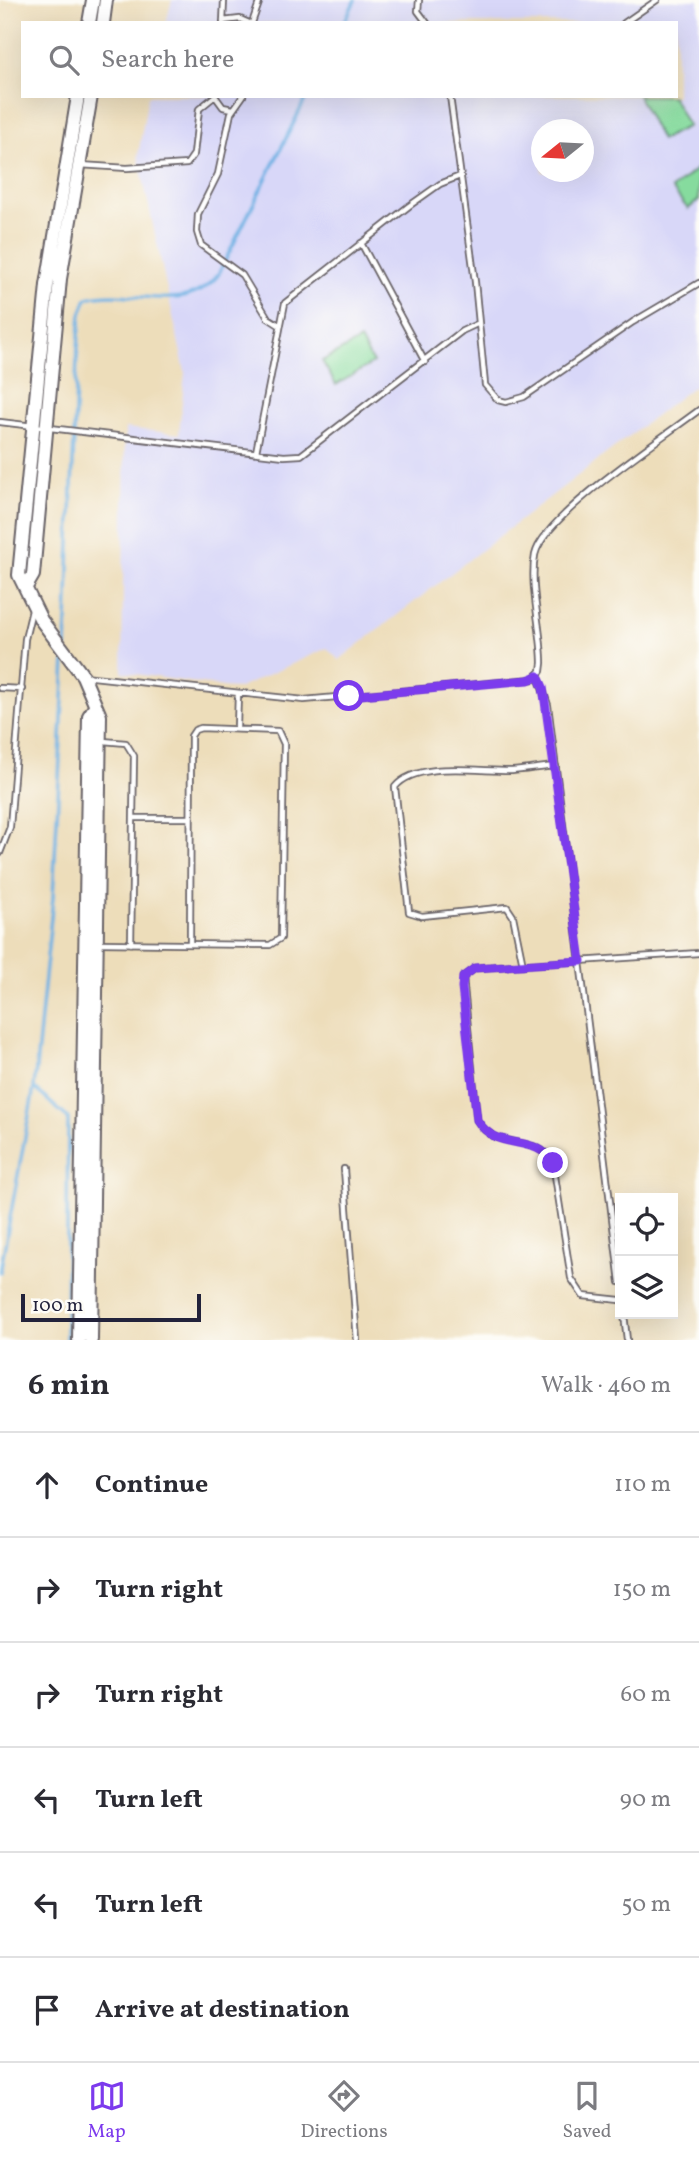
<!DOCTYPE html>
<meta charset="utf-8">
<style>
body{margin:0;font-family:Vollkorn,serif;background:#f7f7f7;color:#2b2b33}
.controls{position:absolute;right:21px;bottom:21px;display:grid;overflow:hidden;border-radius:0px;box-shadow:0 7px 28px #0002}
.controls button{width:63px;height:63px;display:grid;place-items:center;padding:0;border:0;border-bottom:2px solid #e1e1e2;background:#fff;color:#2b2b33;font:35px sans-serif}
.compass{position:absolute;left:531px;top:119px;width:63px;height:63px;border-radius:50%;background:#fff;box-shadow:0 7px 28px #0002;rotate:252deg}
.scale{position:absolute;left:21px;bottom:18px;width:180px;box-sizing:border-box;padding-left:7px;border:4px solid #22223b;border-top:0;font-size:19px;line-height:24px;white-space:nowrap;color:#22223b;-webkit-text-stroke:5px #fdfcf7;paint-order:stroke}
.stop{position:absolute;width:21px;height:21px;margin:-16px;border:5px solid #7c3aed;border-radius:50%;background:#fff}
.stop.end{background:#7c3aed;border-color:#fff;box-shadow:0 2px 7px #0008}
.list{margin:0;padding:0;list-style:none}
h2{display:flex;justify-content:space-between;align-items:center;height:91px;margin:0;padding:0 28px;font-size:30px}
h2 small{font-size:23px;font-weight:400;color:#7c7c81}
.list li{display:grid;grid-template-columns:46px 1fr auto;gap:21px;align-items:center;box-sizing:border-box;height:105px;padding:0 28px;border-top:2px solid #e1e1e2}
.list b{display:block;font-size:26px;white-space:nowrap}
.list em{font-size:23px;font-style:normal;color:#7c7c81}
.icon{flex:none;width:38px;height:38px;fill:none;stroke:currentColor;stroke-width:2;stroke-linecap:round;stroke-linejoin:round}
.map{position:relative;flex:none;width:699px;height:1340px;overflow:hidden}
.search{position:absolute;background:#fff;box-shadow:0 7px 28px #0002;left:21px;right:21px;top:21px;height:77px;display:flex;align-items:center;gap:18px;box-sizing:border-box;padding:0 24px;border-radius:0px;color:#7c7c81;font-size:26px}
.sheet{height:721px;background:#fff}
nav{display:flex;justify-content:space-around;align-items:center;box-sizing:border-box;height:98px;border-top:2px solid #e1e1e2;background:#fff;font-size:19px;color:#7c7c81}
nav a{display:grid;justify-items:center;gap:4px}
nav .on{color:#7c3aed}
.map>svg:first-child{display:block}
.built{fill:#d8d7f8;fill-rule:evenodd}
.green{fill:#86db9e;stroke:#547e6c;stroke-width:2}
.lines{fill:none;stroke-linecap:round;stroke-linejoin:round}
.stream{stroke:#6eb1e3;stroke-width:3.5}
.service-casing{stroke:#696367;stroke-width:8}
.tertiary-casing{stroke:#696367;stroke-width:16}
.service{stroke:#fff;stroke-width:4.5}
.tertiary{stroke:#fff;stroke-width:12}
.route{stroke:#7c3aed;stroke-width:9}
</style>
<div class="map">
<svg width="699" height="1340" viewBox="0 0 699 1340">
<rect width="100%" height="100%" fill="#fdfcf7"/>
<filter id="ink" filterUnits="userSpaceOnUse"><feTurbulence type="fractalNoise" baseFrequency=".0143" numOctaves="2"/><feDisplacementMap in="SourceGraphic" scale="14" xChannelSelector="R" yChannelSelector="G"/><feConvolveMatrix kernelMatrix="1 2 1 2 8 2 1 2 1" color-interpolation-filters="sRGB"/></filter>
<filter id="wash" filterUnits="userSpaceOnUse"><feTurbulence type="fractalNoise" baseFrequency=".00686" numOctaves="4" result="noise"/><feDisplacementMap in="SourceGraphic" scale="28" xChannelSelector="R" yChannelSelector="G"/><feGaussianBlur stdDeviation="1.57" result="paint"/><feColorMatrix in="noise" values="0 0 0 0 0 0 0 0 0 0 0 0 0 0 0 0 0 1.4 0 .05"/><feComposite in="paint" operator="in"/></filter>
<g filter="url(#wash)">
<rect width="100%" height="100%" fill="#edddba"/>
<path class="built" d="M172 0H699V382L339 660 327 648 237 689 122 672 125 428 179 434 185 372 138 156 148 96H676V23H166ZM542 130H584V172H542Z"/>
<path class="green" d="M638 96H672L688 126 661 140Z
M699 167V200L688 209 672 189Z
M360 340 373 363 336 385 322 361Z"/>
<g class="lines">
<path class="stream" d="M344 23 355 0
M66 647 77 357 81 314 87 298C132 286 185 318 218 275L307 96
M34 1088 68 1118 66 1340
M0 1272 34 1088 53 897 65 659"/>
</g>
</g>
<g filter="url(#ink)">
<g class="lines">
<defs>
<path id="service" d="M419 0 418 11 427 23
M223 21 240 19 249 23
M223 23 224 0
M252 23 260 0
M624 23 657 0
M243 96 231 113 218 174 198 214 197 232 201 245 242 275 268 318 279 325
M450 96 475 282 485 385 498 400 506 402 524 397 633 322 699 283
M80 165 127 168 187 164 194 154 199 109 215 96 223 107 233 109
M361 243 425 362
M0 422 284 456 301 455 462 331 477 324
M256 452 285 303 409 206 440 184 460 176
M84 676 304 700 534 679 541 671 542 663C542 630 529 587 535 555 543 516 664 437 699 410
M538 676 548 705 620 1282
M0 688 22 689
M237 727 238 694
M103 741 126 743 134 756 131 944
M133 818H190
M0 853 10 827 25 639 32 610
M100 943 270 945 281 938 284 744 278 731 201 728 195 730 191 736 190 944
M523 965 513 916 507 907 422 916 409 912 395 787C417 760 481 772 512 771 526 770 541 767 556 766
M344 1169 357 1340
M620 1300 583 1296 571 1278 553 1163C535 1131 497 1154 477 1120L463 977 475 968 699 953
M624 1314 627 1340"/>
<path id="tertiary" d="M89 23 93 0
M103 23 106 0
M78 96 47 285 19 575 41 620 83 676 100 716 91 1340
M26 587 33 575 60 279 91 96
M79 1340 89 716 95 707"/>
</defs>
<use href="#service" class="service-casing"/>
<use href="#tertiary" class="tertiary-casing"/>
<use href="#service" class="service"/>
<use href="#tertiary" class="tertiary"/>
</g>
</g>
<g class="lines" filter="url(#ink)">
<path class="route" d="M349 696 528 680 538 676 543 687 581 961 475 968 463 977 462 988 477 1120C498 1154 535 1132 553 1163"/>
</g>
</svg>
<div class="controls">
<button><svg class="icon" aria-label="locate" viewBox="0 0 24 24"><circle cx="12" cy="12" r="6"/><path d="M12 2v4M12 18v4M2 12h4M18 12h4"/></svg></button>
<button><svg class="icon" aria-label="layers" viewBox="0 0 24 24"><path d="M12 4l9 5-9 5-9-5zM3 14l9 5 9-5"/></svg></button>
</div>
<svg class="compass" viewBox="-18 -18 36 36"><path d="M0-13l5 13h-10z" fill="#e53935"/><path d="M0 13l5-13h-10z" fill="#7c7c81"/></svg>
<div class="scale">100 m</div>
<div class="stop" style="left:349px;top:696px"></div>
<div class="stop end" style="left:553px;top:1163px"></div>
<div class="search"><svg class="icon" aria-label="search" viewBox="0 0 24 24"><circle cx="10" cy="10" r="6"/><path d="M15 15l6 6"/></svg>Search here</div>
</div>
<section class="sheet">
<h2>6 min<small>Walk · 460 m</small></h2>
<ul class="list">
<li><svg class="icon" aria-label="ahead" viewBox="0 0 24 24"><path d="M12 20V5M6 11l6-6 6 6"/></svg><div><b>Continue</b></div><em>110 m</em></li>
<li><svg class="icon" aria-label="right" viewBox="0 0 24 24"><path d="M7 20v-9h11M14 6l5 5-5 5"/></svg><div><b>Turn right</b></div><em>150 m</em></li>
<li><svg class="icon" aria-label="right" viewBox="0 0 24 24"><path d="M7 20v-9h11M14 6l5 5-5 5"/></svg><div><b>Turn right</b></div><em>60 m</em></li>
<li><svg class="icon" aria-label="left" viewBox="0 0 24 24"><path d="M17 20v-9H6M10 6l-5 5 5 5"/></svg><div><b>Turn left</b></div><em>90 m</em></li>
<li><svg class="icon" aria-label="left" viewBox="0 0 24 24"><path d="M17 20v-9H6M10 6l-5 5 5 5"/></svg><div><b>Turn left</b></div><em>50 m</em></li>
<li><svg class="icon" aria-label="arrive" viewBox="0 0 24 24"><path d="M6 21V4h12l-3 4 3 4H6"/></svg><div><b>Arrive at destination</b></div></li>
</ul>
</section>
<nav>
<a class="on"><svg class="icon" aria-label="map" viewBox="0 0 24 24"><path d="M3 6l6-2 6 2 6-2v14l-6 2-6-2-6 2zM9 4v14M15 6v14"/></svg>Map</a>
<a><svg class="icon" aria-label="directions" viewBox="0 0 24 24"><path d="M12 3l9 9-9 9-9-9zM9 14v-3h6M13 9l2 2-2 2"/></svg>Directions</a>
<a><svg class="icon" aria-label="saved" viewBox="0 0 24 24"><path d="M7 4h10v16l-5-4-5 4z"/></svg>Saved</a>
</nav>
